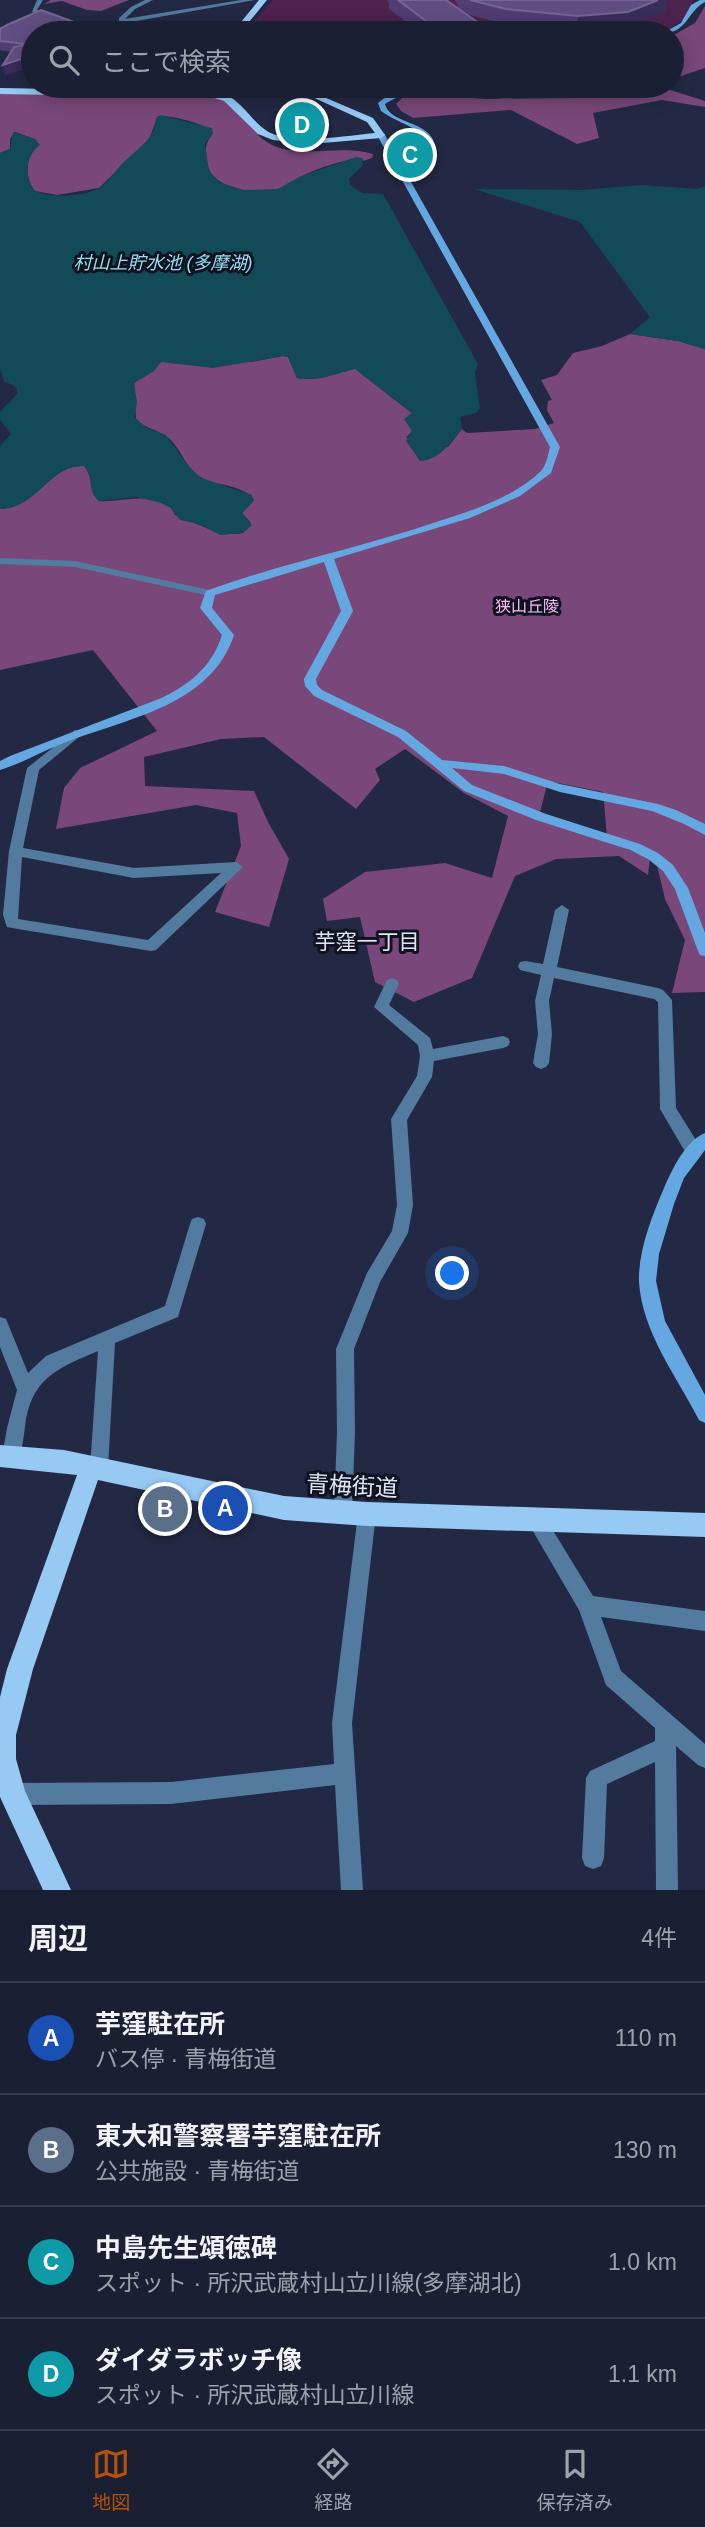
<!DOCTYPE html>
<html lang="ja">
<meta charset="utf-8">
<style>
body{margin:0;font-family:Arial,"Noto Sans JP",sans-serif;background:#272c3f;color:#f1f3f6}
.you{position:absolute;left:453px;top:1274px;width:24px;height:24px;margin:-18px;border:5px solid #fff;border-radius:50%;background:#1a73e8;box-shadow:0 0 0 10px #1a73e833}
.badge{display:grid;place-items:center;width:46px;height:46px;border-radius:50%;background:#b45309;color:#fff;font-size:23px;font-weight:700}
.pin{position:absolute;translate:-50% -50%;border:4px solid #fff;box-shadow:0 2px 7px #0006}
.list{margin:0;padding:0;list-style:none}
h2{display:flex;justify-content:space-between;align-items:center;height:91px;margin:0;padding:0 28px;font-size:30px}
h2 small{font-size:23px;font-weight:400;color:#9fa2ac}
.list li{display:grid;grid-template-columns:46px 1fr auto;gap:21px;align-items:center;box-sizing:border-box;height:112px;padding:0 28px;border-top:2px solid #383d4e}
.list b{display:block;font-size:26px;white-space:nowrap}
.list p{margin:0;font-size:23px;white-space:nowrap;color:#9fa2ac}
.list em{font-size:23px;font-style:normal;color:#9fa2ac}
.icon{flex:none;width:38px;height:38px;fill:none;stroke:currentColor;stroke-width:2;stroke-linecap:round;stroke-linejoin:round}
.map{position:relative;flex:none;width:705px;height:1890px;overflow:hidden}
.search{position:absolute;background:#1a1f33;box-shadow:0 4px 18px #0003;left:21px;right:21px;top:21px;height:77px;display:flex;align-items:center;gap:18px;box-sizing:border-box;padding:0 24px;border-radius:38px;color:#9fa2ac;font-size:26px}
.sheet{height:539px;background:#1a1f33}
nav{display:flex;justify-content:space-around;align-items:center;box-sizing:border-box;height:98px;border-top:2px solid #383d4e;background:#1a1f33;font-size:19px;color:#9fa2ac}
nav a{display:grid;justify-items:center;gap:4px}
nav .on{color:#b45309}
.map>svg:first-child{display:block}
.green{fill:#4e224f}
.forest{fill:#79477a}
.water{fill:#134a58}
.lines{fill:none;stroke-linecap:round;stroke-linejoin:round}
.street{fill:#527b9f;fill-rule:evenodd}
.secondary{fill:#65a8e1;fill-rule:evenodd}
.primary{fill:#97c9f5;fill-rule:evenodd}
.wall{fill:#513c74}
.shaded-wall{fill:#382d5b}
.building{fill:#604e82;stroke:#746594;stroke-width:2}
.labels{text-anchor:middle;stroke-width:6;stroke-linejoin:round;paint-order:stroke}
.far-park-label{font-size:16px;fill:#f7bbf7;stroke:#10131f}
.far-water-label{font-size:18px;font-style:italic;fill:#97dff5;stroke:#10131f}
.neighbourhood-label{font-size:21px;fill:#dfe4f6;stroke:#10131f}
.near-street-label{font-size:23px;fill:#dfe4f6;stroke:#10131f}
</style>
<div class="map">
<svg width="705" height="1890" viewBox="0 0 705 1890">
<rect width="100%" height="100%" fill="#232944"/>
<path class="green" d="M273 0H693L685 19 662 33H244Z
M302 86H603L512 94 429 90 317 91Z"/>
<path class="forest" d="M51 0H129L101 11 87 10 62 1 44 4Z
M705 6V68L672 79V36L695 23Z
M111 86 189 87 227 99 261 132 258 135C288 165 337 142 373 154L372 158 363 161 362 158C342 160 318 168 300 177 293 180 288 186 281 188 258 197 212 190 207 163 204 149 206 143 213 133 207 123 169 115 158 116L149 139 99 188 57 195 35 191C24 178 25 155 39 145L35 139 15 132 10 139V149L0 153V91L53 92Z
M632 86H658L705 101V107L662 100 593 113 599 138 577 144 511 110 413 118 401 111 396 104 402 98 420 95 486 99 584 98Z
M630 334 678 341 705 349V992L672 993 685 940 665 899 654 853 607 836 603 792 548 781 539 816 650 858 648 875 619 856 556 859 515 876 472 978 414 1002 375 982 360 917 327 921 323 899 365 872 445 863 492 878 508 816 464 793 405 749 375 769 380 780 356 809 264 737 221 739 144 757 145 786 254 791 268 822 289 859 269 927 215 912 241 846 237 813 196 805 56 829 64 788 80 768 157 731 93 650 0 670V509C38 507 50 464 84 466 92 474 91 489 99 501 121 503 164 487 175 515 198 523 219 538 243 533L251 523 242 513 254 500C243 485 220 486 204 479 184 470 181 444 164 435 154 429 145 427 136 420L134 383 153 371 161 362H252L283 356 288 357 297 378C316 382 336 374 354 368L413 414 412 431 406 438 448 447 462 429 467 433 535 429 554 423 547 410 548 401 552 400 541 380 557 375 573 353 602 346Z"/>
<path class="water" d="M161 115 212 128 213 133 205 144 209 171 219 182 244 190 278 189 299 177 356 157 362 158 363 165 349 179 350 185 362 193 383 194 478 364 475 373 480 408 476 413 460 417 462 429C451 443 439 460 420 461L406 441 412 431 404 419 412 413 355 369 322 378 301 379 297 378 288 357 283 356 213 368 161 362 154 371 134 383 137 402 134 417 147 428 166 435 189 467 201 478 252 495 253 502 242 513 252 525 243 533 220 535 199 524 180 520 171 508 161 503 137 497 99 501C87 492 94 476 84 466 49 464 39 508 0 509V446L11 434 0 420V412L18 393 16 387 4 381 0 369V153L10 149 13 132 35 139 40 145C25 155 24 178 35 191 50 198 84 197 99 188 110 181 116 169 125 161 139 147 155 140 156 118Z
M642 185 697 189 705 186V349L678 341 630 334 650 317 580 222 474 189 582 190Z"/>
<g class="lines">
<path class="street" d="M37 0H43L37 10 54 16V18L32 12Z
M145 0H153L135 9 125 19 241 0H255L125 23 99 33H91L119 21V18L131 7Z
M0 558 75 561 210 590 215 593 210 596 75 567 0 564Z
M75 730 79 731 81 734 79 737 39 770 23 848 134 868 236 862 243 867 156 950 151 951 12 928 7 927 3 915 9 851 27 768ZM22 857 134 878 221 873 148 940 18 919Z
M562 905 569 910 557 967 658 988 663 990 672 1000 676 1108 699 1145 701 1150 699 1155 693 1157 687 1155 660 1109 658 1002 654 999 554 978 549 1001 552 1034 549 1063 546 1067 541 1069 536 1067 533 1063 538 1034 535 1001 541 975 520 970 518 966 520 962 525 961 543 964 555 910Z
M392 978 397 980 399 984 389 1005 430 1038 433 1049 503 1036 508 1038 510 1042 508 1046 503 1048 434 1061 432 1077 407 1120 413 1205 408 1233 380 1282 354 1349 355 1432 352 1513 350 1520 343 1522 336 1520 334 1513 337 1432 336 1349 367 1273 392 1231 397 1205 391 1119 417 1076 420 1056 418 1045 374 1007 387 980Z
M198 1217 204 1219 206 1224 178 1317 115 1343 108 1468 106 1475 99 1477 92 1475 90 1468 98 1351C61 1367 34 1376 26 1419 24 1433 23 1449 17 1462L11 1465 5 1462 2 1456 7 1428 17 1390 0 1347V1317L6 1319 28 1373 46 1356 165 1306 190 1224 192 1219Z
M367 1505 374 1507 376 1514 352 1723 363 1890H341L335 1785 171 1804 12 1805 4 1802 1 1794 4 1786 12 1783 171 1782 334 1764 332 1723 358 1514 360 1507Z
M536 1512 543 1514 593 1596 705 1611V1631L601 1617 621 1671 705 1744V1768L698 1765 676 1746 678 1890H656L655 1762 607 1784 604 1858 601 1866 593 1869 585 1866 582 1858 586 1778 590 1771 655 1741V1728L606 1685 579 1610 527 1521 529 1514Z"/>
<path class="secondary" d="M700 0H705V2C687 11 688 33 663 33L681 23 691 5Z
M600 86H613C594 96 520 99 496 98 463 97 412 84 385 104 392 130 449 116 433 168L406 173 560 447 551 473 520 496 470 518 334 559 353 611 316 679 317 685 322 690 406 731 442 760 504 766 560 784 658 804 676 810 705 824V835L684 824 652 811 560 792 504 774 452 768 472 785 546 814 640 844 658 853 673 865 688 888 705 933V956L700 955 698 951 675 889 663 871 648 859 630 850 536 820 464 791 398 737 314 696 305 686 304 679 341 611 324 562 215 595 212 608 234 635C211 705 129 718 69 741 46 749 23 763 0 770V761L10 756 159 699C188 686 212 667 222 635L200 608 206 591C282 563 360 548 436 522 471 511 513 498 541 471 546 466 548 455 550 447L377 135 384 133 403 169 427 164C433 127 405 128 381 111L378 103C406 78 463 94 498 94 531 94 567 92 600 86Z
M705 1133V1150L684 1178 674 1204 659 1254 656 1281 665 1321 705 1395V1423L699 1420C677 1377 642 1332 639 1282 638 1251 652 1216 664 1188 672 1170 685 1141 705 1133Z"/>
<path class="primary" d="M259 0H267L240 33H232Z
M89 86H115L53 95 0 94V88L53 89Z
M177 86C192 85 217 90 230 97 248 108 256 129 276 135 307 143 344 136 375 133L367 122 288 86H298L373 118 385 135 381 138 311 144 273 140 258 134 224 101Z
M0 1445 64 1450 284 1496 367 1502 705 1513V1537L367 1526 284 1520 98 1480 33 1669 16 1735V1759L25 1791 71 1890H43L0 1797V1697L7 1669 77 1475 0 1467Z"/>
</g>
<path class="wall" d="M387 0H446L460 10 455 0H667L665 12 626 27 577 31 505 24 466 14 493 33H421L389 9V3Z
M85 26 119 33H33L29 54 23 69 5 75 11 52 0 50V29Z
M490 86H549V90L498 91Z"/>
<path class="shaded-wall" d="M658 0H667L665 12 626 27 577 31 578 16Z
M116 25 117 33 107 29Z
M33 42V52L29 54 23 69 5 75 3 65 28 44Z"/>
<path class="building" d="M398 0H446L493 33H442Z
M470 0H658L628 12 578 16 506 9Z
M41 10 85 26 106 23 116 25 107 29 119 33H33V42L28 44 21 59 3 65 14 47 26 44 0 41V29L7 25Z"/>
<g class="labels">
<g class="far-park-label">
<text x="527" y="612">狭山丘陵</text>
</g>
<g class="far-water-label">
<text x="163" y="269">村山上貯水池 (多摩湖)</text>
</g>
<g class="neighbourhood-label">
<text x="367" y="949">芋窪一丁目</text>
</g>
<g class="near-street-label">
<text transform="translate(352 1486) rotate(3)" y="8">青梅街道</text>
</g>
</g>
</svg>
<div class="you"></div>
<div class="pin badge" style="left:225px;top:1508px;background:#1a4fb4">A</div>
<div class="pin badge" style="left:165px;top:1509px;background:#5c6f8a">B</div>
<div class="pin badge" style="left:410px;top:155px;background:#0f9aa8">C</div>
<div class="pin badge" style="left:302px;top:125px;background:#0f9aa8">D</div>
<div class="search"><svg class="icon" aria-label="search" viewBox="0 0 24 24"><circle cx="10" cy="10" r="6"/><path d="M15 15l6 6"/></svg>ここで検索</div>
</div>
<section class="sheet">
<h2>周辺<small>4件</small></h2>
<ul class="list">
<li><span class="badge" style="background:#1a4fb4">A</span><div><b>芋窪駐在所</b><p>バス停 · 青梅街道</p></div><em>110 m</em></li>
<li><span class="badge" style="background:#5c6f8a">B</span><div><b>東大和警察署芋窪駐在所</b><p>公共施設 · 青梅街道</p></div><em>130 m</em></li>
<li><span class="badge" style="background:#0f9aa8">C</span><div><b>中島先生頌徳碑</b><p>スポット · 所沢武蔵村山立川線(多摩湖北)</p></div><em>1.0 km</em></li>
<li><span class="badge" style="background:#0f9aa8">D</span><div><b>ダイダラボッチ像</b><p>スポット · 所沢武蔵村山立川線</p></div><em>1.1 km</em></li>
</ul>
</section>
<nav>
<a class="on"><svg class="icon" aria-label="map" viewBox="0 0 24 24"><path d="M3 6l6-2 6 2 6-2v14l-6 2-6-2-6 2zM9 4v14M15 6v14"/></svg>地図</a>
<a><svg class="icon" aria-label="directions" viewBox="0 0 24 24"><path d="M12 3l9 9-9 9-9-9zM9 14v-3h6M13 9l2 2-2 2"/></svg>経路</a>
<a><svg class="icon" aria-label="saved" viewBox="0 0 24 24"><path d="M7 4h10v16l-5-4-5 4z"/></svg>保存済み</a>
</nav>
